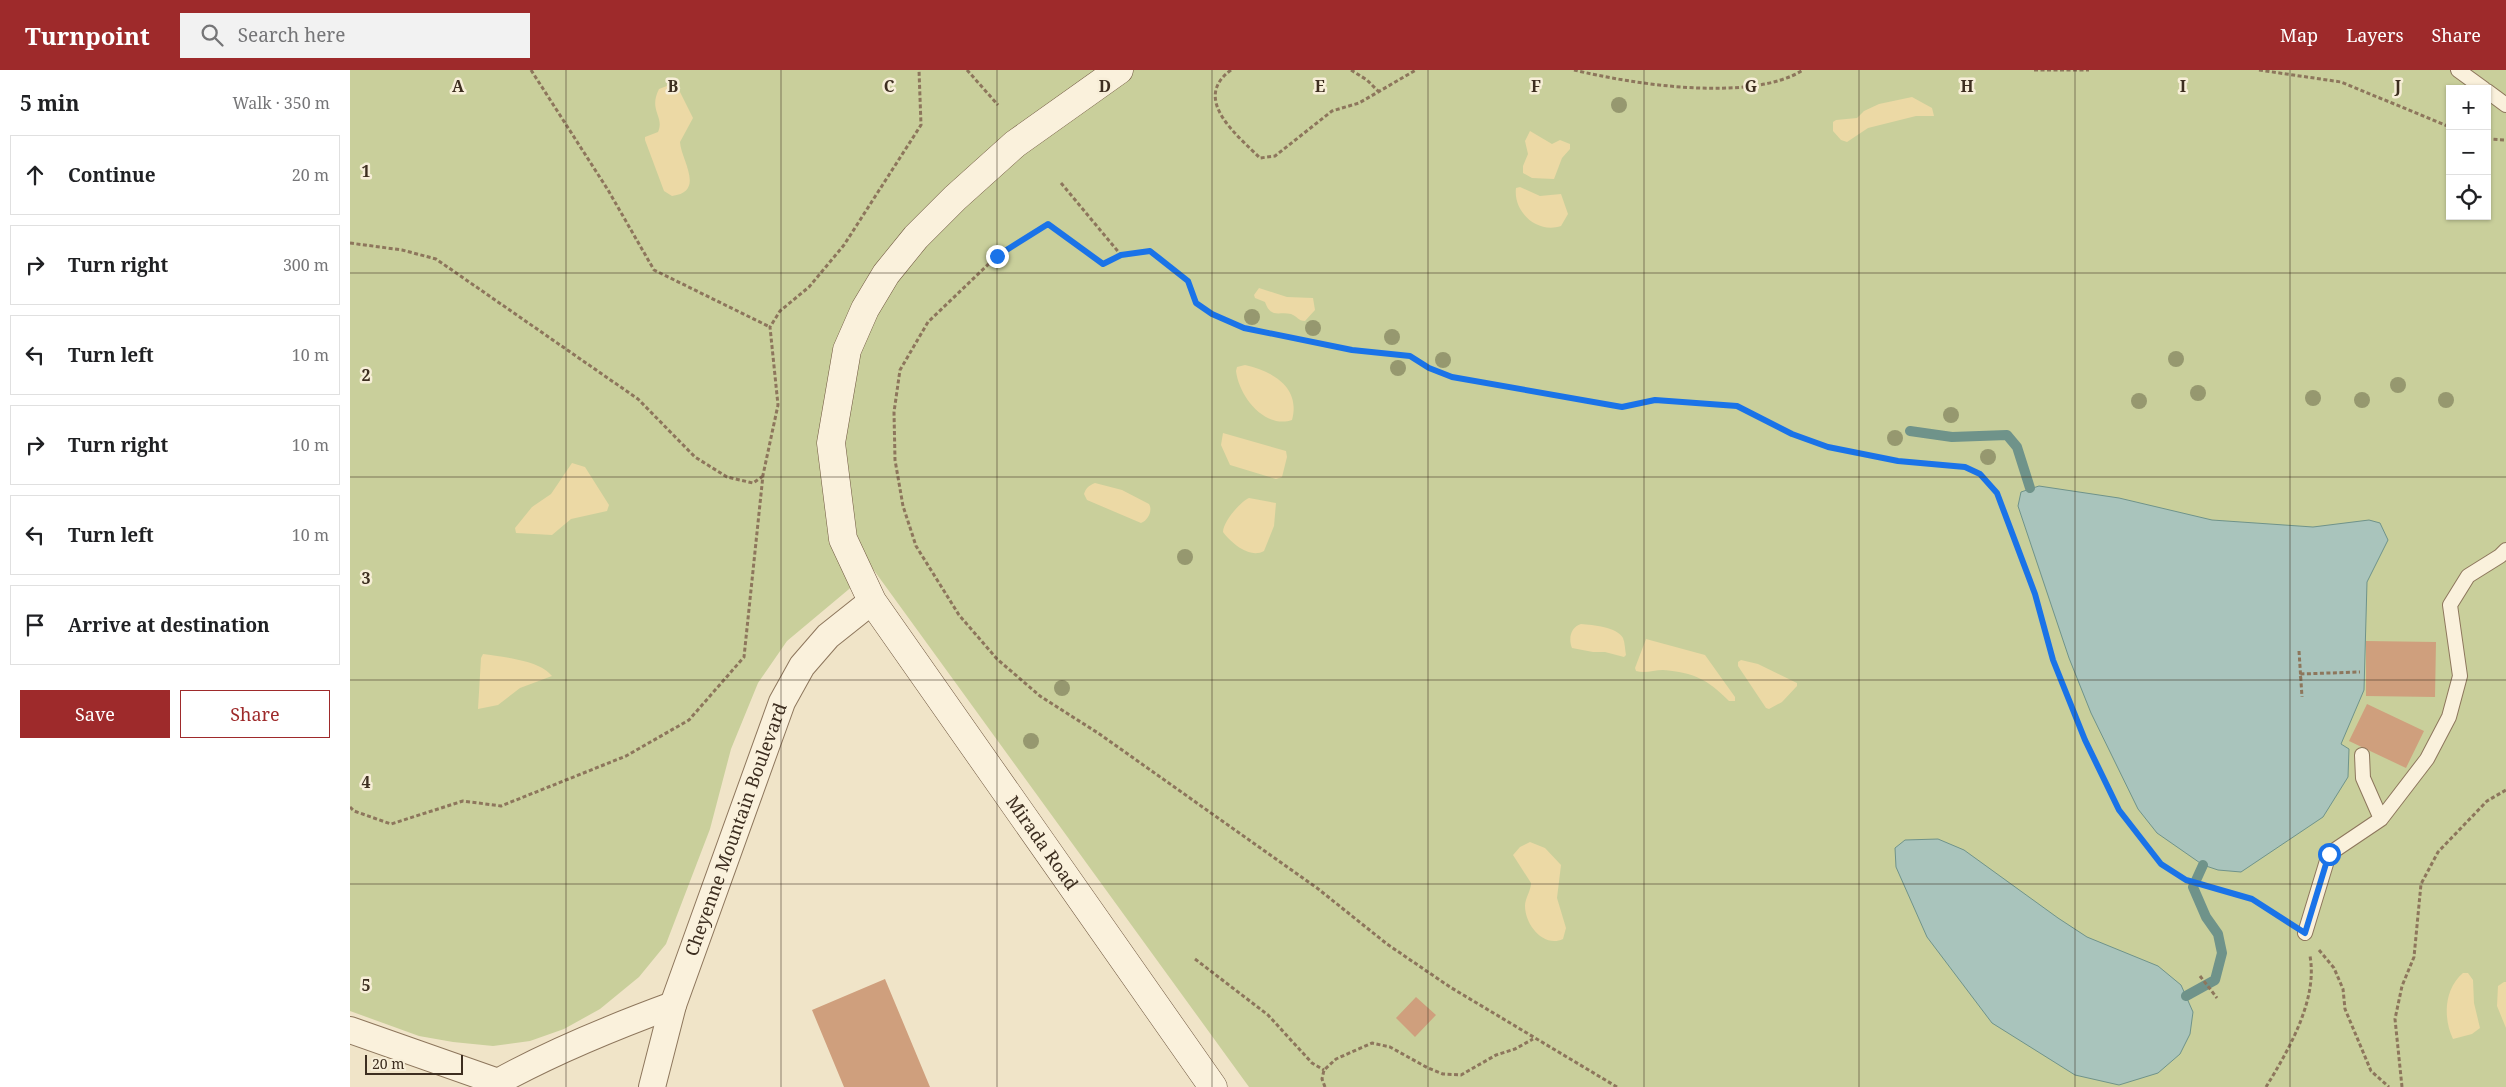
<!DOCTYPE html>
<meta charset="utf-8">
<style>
body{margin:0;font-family:"Noto Serif",serif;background:#f2f2f2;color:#202124}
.controls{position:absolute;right:15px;top:15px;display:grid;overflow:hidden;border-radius:0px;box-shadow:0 1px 4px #0004}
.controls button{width:45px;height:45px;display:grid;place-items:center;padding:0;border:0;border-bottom:1px solid #e0e0e0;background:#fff;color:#202124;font:25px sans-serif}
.scale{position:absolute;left:15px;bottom:12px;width:98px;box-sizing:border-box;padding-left:5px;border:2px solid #3d2e20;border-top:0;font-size:14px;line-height:18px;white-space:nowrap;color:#3d2e20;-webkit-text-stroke:4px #f7eed8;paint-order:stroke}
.stop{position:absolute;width:15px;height:15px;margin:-11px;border:4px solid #1a73e8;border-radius:50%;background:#fff}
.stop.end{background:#1a73e8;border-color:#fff;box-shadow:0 1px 5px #0008}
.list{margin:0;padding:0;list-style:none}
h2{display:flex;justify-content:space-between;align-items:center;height:65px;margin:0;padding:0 20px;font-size:21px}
h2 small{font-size:16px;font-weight:400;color:#757577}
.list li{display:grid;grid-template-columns:32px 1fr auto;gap:15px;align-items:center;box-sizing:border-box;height:80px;margin:0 10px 10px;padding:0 10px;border:1px solid #e0e0e0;border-radius:0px}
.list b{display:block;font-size:19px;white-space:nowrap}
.list em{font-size:16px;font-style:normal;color:#757577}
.actions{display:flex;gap:10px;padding:15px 20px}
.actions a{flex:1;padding:11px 0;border:1px solid #9e2a2b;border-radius:0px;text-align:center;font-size:18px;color:#9e2a2b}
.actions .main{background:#9e2a2b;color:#fff}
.icon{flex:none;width:28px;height:28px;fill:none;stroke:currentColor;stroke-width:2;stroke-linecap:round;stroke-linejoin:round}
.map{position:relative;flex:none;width:2156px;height:1017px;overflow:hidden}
header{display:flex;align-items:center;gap:30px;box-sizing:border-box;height:70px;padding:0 25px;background:#9e2a2b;color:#fff}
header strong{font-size:24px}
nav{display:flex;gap:28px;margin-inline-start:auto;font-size:18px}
.search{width:350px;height:45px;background:#f2f2f2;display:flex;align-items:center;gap:12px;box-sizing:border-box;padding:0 18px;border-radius:0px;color:#757577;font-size:19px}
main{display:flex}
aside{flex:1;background:#fff}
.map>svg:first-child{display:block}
.green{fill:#c9cf9b;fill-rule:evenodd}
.sand{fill:#ecd9a5}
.water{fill:#a9c4bc;stroke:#6f938a}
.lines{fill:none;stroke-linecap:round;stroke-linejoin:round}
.stream{stroke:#6f938a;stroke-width:10}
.building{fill:#cf9f7d}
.lane-casing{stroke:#8d765c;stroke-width:16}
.street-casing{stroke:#8d765c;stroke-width:28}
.secondary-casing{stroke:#6f573f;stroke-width:29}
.path{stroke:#8d765c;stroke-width:3;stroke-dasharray:4 2.5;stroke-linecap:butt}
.lane{stroke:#faf1dc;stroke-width:14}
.street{stroke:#faf1dc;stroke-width:26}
.secondary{stroke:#faf1dc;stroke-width:28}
.tree{fill:#96986f}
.route{stroke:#1a73e8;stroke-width:6}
.grid{fill:none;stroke:#3d2e20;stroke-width:1;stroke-opacity:0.55}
.labels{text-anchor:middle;stroke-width:5;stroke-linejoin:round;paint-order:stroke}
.street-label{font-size:18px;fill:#3d2e20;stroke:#f7eed8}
.grid-label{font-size:16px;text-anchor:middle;font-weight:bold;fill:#3d2e20;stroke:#f7eed8;stroke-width:5;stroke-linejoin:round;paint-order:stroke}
</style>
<header>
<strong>Turnpoint</strong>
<div class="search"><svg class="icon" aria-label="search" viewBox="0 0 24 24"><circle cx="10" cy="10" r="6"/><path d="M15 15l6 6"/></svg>Search here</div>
<nav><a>Map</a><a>Layers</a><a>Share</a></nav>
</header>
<main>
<aside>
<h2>5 min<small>Walk · 350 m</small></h2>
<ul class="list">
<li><svg class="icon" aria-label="ahead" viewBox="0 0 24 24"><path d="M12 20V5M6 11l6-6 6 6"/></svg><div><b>Continue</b></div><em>20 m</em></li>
<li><svg class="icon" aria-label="right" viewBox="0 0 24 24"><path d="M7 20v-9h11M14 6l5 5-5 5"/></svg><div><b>Turn right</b></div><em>300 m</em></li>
<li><svg class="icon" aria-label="left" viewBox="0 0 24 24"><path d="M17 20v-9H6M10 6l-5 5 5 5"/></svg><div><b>Turn left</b></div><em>10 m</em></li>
<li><svg class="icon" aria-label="right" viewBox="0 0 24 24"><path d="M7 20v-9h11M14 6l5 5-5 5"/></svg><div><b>Turn right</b></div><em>10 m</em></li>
<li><svg class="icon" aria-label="left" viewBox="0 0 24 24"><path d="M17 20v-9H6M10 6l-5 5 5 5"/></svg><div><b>Turn left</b></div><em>10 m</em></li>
<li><svg class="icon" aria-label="arrive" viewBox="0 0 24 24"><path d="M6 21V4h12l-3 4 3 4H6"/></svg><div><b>Arrive at destination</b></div></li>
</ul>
<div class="actions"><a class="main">Save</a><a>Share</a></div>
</aside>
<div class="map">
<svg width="2156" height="1017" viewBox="0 0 2156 1017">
<rect width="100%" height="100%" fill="#f0e4c8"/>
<path class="green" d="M0 0H2156V1017H899L523 499 437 571 408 613 381 679 360 759 316 874 289 907 250 939 214 959 180 971 143 976 103 972 69 966 0 941ZM2100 19H2137V146H2100Z"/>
<path class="sand" d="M322 14 330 22 343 48 330 72C331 90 356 122 322 126L314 121 295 70V67L308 62C315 46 298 41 309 19Z
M1562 27 1582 38 1584 46H1566L1518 58 1497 72 1491 70 1483 61V52L1486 50 1507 48 1514 41 1529 34Z
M1180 61 1202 74 1210 70 1220 74V79L1212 88 1204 109 1182 108 1173 103V96L1178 84 1175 71Z
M1170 117 1190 126 1211 124 1218 144 1211 156C1187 164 1163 142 1166 118Z
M909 218 937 227 963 228 965 240 955 251C948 251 947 246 941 244 929 241 921 249 915 232L905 228 904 225Z
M895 295C922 301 951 317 942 350 914 359 889 326 886 301L887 297Z
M873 363 936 381 937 387 932 407 926 409 880 395 871 375Z
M222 393 235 397 259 435 257 441 221 449 202 465 166 463 165 458 182 437 201 424Z
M745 413 772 420 799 434C803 440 798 451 791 453L737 430 734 424C736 418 738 416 745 413Z
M899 428 926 433 924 456 914 481C900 489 881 473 873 462 873 452 890 432 899 428Z
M1231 554C1243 555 1267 557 1273 568 1275 573 1275 580 1276 585L1274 587 1255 582H1243L1222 578C1218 568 1221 557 1231 554Z
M1296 569 1355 585 1385 627V631H1379C1357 609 1345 603 1313 600 1304 600 1295 604 1286 601L1285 598Z
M133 584C152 587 190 590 202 606L170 618 148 635 128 639 131 588Z
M1391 590 1408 594 1447 613V616L1432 632 1419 639 1416 638 1388 596V592Z
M1180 772 1195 778 1211 795 1207 828 1216 858 1213 869C1194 878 1175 855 1175 836 1175 828 1181 821 1181 813L1163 785 1170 777Z
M2113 903H2118L2123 910 2124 933 2130 958 2122 964 2103 969C2093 948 2094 919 2113 903Z
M2154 912H2156V958L2147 936 2148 916Z"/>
<path class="water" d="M1689 416 1769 428 1862 450 1963 457 2019 450 2030 453 2038 470 2017 512 2014 620 1991 674 1999 679 1998 707 1973 747 1891 802 1868 800 1853 795 1807 763 1788 739 1741 643 1719 588 1668 436 1671 422Z
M1588 769 1614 780 1708 848 1737 867 1808 896 1831 915 1843 942 1840 964 1830 984 1808 1003 1769 1015 1725 1005 1642 953 1577 867 1546 797 1545 778 1555 770Z"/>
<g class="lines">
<path class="stream" d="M1560 361 1602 367 1657 365 1667 377 1680 418
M1836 926 1865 910 1872 883 1868 864 1856 847 1843 817 1853 795"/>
</g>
<path class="building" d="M2016 571 2086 572 2085 627 2016 626Z
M2017 634 2074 661 2056 698 1999 671Z
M535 909 580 1017H494L462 940Z
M1066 927 1086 945 1065 967 1046 948Z"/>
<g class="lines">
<defs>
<path id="lane" d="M2108 0 2134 19
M2137 21 2156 35
M2012 685 2013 708 2031 749
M1955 863 1979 784 2031 749 2077 689 2099 647 2110 606 2100 535 2118 506 2150 486 2156 480"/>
<g id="street">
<path d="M0 960 148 1012"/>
<path d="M148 1012C204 981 263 957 323 935"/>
<path id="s1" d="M302 1017 323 935 432 632 452 596 478 566 522 531"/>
</g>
<g id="secondary">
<path id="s2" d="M769 0 665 74 605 128 566 167 536 204 515 239 497 280 481 373 493 469 522 531 863 1017"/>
</g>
</defs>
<use href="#lane" class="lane-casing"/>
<use href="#street" class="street-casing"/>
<use href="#secondary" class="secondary-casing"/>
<path class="path" d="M181 0 258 120 304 200 420 257
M617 0 648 35
M881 0C841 29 887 65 910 88L925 86 982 41 1009 33 1066 0
M1001 0 1017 10 1029 22
M1224 0C1282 14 1401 33 1453 0
M1684 0H1739
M1909 0 1991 12 2100 57
M2137 69 2156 70
M711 113 771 185
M0 173 52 180 86 189 288 329 345 387 377 407 403 413 413 406
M1949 581 1952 627
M1951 610 1950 604 2010 602
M0 737 4 741 41 754 113 731 151 736 276 686 339 650 394 587 413 405 428 335 420 257 430 241 459 217 494 175 571 55 569 0
M1969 880 1984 898 1993 919 1995 939 2021 1001 2039 1017
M845 889 918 945 962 993 974 1000
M1850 906 1867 928
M975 1017 972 1009 974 1000 986 989 1022 973 1040 977 1078 998 1093 1004 1111 1005 1146 985 1165 979 1183 969
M1267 1017 1100 917 1037 874 967 818 748 663 690 626 647 589 609 545 566 476 553 436 545 390 544 342 550 300 578 252 647 186 698 154 753 194 771 185 800 181 838 211 847 233 862 244 894 258 1002 280 1060 286 1079 298 1102 307 1272 337 1305 331 1387 335 1443 364 1478 377 1548 391 1615 397 1630 404 1647 423 1685 524 1703 589 1735 670 1769 740 1811 794 1836 810 1902 829 1935 850
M1916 1017C1938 981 1968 930 1960 886
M2052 1017 2045 949 2052 916 2064 887 2071 814 2088 782 2137 731 2156 720"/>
<use href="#lane" class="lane"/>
<use href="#street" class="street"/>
<use href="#secondary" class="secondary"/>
</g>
<g class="tree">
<circle cx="1269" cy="35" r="8"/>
<circle cx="902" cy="247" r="8"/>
<circle cx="963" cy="258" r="8"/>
<circle cx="1042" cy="267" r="8"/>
<circle cx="1826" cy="289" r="8"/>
<circle cx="1093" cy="290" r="8"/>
<circle cx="1048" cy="298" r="8"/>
<circle cx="2048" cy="315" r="8"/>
<circle cx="1848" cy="323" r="8"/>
<circle cx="1963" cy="328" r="8"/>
<circle cx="2012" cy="330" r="8"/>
<circle cx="2096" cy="330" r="8"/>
<circle cx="1789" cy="331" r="8"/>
<circle cx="1601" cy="345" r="8"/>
<circle cx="1545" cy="368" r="8"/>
<circle cx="1638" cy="387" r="8"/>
<circle cx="835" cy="487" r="8"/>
<circle cx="712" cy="618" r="8"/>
<circle cx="681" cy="671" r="8"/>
</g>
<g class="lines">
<path class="route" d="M647 186 698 154 753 194 771 185 800 181 838 211 846 233 862 244 894 258 1002 280 1060 286 1079 298 1102 307 1272 337 1305 330 1387 336 1442 364 1478 377 1548 391 1615 397 1630 404 1647 423 1685 524 1703 590 1735 670 1769 740 1811 794 1836 810 1902 829 1955 863 1979 784"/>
</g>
<path class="grid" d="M216 0V1017M431 0V1017M647 0V1017M862 0V1017M1078 0V1017M1294 0V1017M1509 0V1017M1725 0V1017M1940 0V1017M0 203H2156M0 407H2156M0 610H2156M0 814H2156"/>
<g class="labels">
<g class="street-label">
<text dy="6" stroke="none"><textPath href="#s1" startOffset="271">Cheyenne Mountain Boulevard</textPath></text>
<text dy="6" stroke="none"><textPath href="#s2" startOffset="952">Mirada Road</textPath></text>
</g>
</g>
<g class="grid-label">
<text x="108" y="22">A</text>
<text x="323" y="22">B</text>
<text x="539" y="22">C</text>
<text x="755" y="22">D</text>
<text x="970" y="22">E</text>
<text x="1186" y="22">F</text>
<text x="1401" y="22">G</text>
<text x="1617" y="22">H</text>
<text x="1833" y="22">I</text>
<text x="2048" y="22">J</text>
<text x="16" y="107">1</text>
<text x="16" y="311">2</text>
<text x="16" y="514">3</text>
<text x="16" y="718">4</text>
<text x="16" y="921">5</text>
</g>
</svg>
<div class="controls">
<button>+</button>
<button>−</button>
<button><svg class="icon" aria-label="locate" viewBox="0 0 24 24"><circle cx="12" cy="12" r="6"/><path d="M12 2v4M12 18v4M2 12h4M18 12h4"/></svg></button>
</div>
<div class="scale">20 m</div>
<div class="stop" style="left:1979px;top:784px"></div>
<div class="stop end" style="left:647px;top:186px"></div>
</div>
</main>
